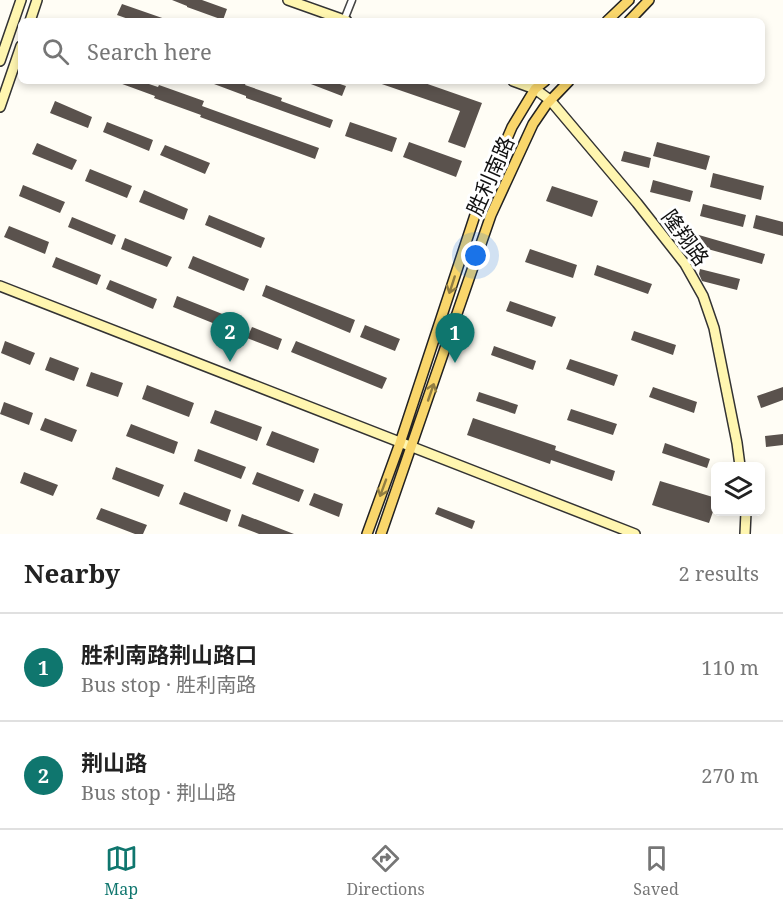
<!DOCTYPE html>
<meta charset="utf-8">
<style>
body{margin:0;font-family:"Noto Serif","Noto Sans SC",serif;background:#f6f6f6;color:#222}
.controls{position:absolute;right:18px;bottom:18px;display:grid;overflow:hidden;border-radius:9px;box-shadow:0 3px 9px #0003}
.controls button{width:54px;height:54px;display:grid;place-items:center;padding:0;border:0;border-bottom:2px solid #e0e0e0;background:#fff;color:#222;font:30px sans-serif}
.you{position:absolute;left:476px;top:256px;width:21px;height:21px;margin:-15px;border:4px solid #fff;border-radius:50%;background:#1a73e8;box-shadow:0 0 0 9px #1a73e833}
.badge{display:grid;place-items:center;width:39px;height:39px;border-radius:50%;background:#0f766e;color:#fff;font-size:20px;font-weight:700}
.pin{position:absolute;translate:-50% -50px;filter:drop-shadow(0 2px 3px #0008)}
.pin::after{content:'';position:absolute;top:32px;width:21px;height:18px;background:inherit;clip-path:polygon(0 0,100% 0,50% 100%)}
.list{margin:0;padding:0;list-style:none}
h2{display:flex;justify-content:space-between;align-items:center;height:78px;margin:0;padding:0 24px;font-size:26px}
h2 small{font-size:20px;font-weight:400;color:#767676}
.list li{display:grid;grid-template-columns:39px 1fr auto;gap:18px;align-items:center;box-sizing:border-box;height:108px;padding:0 24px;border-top:2px solid #e0e0e0}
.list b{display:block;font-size:22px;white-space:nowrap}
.list p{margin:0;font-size:20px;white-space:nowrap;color:#767676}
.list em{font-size:20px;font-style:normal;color:#767676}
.icon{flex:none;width:33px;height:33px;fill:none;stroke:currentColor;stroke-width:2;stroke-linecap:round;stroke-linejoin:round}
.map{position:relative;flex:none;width:783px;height:534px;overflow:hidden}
.search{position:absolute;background:#fff;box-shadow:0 3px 9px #0003;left:18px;right:18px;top:18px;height:66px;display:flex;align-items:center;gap:15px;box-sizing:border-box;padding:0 21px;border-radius:9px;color:#767676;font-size:22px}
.sheet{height:294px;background:#fff}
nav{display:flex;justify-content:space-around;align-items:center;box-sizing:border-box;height:84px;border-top:2px solid #e0e0e0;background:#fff;font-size:16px;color:#767676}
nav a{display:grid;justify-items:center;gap:3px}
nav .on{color:#0f766e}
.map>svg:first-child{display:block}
.building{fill:#5a524d}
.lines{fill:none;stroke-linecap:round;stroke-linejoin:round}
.street-casing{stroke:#444;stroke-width:9}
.secondary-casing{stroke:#333;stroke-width:12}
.primary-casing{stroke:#222;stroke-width:12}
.street{stroke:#fff;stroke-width:6}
.secondary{stroke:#fff6b0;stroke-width:9}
.primary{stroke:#f9d66b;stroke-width:9}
.oneway{stroke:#917d42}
.labels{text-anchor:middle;stroke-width:6;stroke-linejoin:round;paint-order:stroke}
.street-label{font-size:21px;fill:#111;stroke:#fff}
</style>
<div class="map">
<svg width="783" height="534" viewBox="0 0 783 534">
<rect width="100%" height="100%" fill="#fffdf5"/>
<path class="building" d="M172 0H202L227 9 223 20 187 7V6Z
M122 4 168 20V21H134L117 15Z
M114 81H140L158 87 159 85 204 101 202 106 319 148 315 159 200 117 201 115 154 98 155 96Z
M206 81H247L245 85 282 98 281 101 333 120 330 128 246 98V96Z
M303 81H331L346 86 342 96Z
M373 81H419L482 103 465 148 448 142 460 111Z
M55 101 92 117 88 128 50 113Z
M107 122 153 140 149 151 103 132Z
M350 122 397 138 392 152 345 136Z
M409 142 462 161 456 177 403 157Z
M657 142 710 156 706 170 653 156Z
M37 143 77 160 72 170 32 154Z
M165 145 210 163 205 174 160 155Z
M624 151 651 158 649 168 621 161Z
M90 169 132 186 127 198 85 181Z
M713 173 764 186 761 200 710 187Z
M653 180 693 191 690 202 650 192Z
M23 185 65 202 60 213 19 196Z
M552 186 598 201 592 217 546 201Z
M144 190 188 209 184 220 139 202Z
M703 204 746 215 743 227 700 216Z
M209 215 265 238 261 248 205 225Z
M756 215 783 222V236L753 228Z
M72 217 116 235 112 245 68 227Z
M9 226 49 242 45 254 4 237Z
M678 229 765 254 762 264 675 240Z
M125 238 172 257 167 267 121 249Z
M530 249 577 265 573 278 525 262Z
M193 256 249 279 244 291 188 268Z
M56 257 101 275 97 285 52 267Z
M597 265 652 284 648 294 594 275Z
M700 269 740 279 737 290 702 281 699 274Z
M110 280 157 299 153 309 106 289Z
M266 285 355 320 350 333 262 296Z
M177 296 235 319 230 330 173 307Z
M510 301 556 317 552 327 506 311Z
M365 325 400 339 395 351 360 337Z
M252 327 282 339 278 350 247 338Z
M634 331 676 345 673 355 631 340Z
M5 341 35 353 30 365 1 353Z
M296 341 387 378 382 389 291 352Z
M494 346 536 361 533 370 491 355Z
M50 357 79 368 74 381 45 370Z
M570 359 618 375 614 386 566 369Z
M91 372 123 383 118 397 86 386Z
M147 385 194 403 189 417 142 399Z
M653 387 697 402 694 413 649 397Z
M783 387V400L761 408 757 396Z
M479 392 518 405 515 414 476 401Z
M4 402 33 413 29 425 0 414Z
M571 409 617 424 613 435 567 420Z
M215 410 262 427 257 441 210 423Z
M45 418 77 430 72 442 40 430Z
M473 418 556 446 555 450 615 471 612 481 551 460 550 464 467 435Z
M131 424 178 442 174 454 126 436Z
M272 431 319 449 314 463 266 445Z
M783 434V445L766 447 765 436Z
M665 443 710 459 707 468 662 453Z
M198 449 246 467 241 479 194 461Z
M116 467 164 485 159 497 112 479Z
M24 472 58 485 53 496 20 483Z
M257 472 304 490 299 502 252 484Z
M660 481 716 498V503L709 523 652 505Z
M184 492 231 510 227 522 179 504Z
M314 493 343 504 339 517 309 505Z
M438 507 475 521 472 529 435 514Z
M101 508 147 525 143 534H135L96 519Z
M242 514 294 534H259L238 526Z"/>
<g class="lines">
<defs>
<path id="street" d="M344 20 352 0"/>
<path id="secondary" d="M288 0 347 21
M30 21 37 0
M0 61 21 0
M513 81 535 89 550 100 637 203 685 264 703 296 714 328 737 443 740 466
M0 107 21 46
M0 286 635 534
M745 534 746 512"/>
<path id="primary" d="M607 21 629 0
M629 21 649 0
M367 534 400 443 478 206 512 127 535 89 545 81
M381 534 491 215 533 124 546 105 569 81"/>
</defs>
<use href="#street" class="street-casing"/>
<use href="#secondary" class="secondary-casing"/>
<use href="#primary" class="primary-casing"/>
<use href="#street" class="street"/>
<use href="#secondary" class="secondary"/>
<use href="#primary" class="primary"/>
</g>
<defs><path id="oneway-shaft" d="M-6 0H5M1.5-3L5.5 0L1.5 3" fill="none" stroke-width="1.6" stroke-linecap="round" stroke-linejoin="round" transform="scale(1.5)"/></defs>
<g class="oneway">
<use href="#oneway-shaft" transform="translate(452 285) rotate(108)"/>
<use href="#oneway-shaft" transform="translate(431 392) rotate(-71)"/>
<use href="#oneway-shaft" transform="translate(383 488) rotate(110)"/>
</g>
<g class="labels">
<g class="street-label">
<text transform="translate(491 176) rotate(-66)" y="7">胜利南路</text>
<text transform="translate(685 238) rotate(54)" y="7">隆翔路</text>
</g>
</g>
</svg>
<div class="controls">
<button><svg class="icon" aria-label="layers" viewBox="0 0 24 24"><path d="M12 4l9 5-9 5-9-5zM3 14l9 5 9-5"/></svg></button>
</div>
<div class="you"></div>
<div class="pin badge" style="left:455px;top:363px">1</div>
<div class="pin badge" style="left:230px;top:362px">2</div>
<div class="search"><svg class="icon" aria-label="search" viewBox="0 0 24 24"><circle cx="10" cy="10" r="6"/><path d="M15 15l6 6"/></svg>Search here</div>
</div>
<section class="sheet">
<h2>Nearby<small>2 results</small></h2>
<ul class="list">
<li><span class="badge">1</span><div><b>胜利南路荆山路口</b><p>Bus stop · 胜利南路</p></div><em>110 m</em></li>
<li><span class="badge">2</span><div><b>荆山路</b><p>Bus stop · 荆山路</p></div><em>270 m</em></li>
</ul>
</section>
<nav>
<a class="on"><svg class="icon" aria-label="map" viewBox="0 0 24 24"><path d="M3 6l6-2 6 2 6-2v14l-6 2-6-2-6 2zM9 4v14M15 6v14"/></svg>Map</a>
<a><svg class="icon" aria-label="directions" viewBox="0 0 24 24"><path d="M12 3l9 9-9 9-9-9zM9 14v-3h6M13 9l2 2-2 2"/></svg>Directions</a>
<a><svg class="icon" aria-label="saved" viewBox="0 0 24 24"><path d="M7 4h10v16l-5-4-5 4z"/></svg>Saved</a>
</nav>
